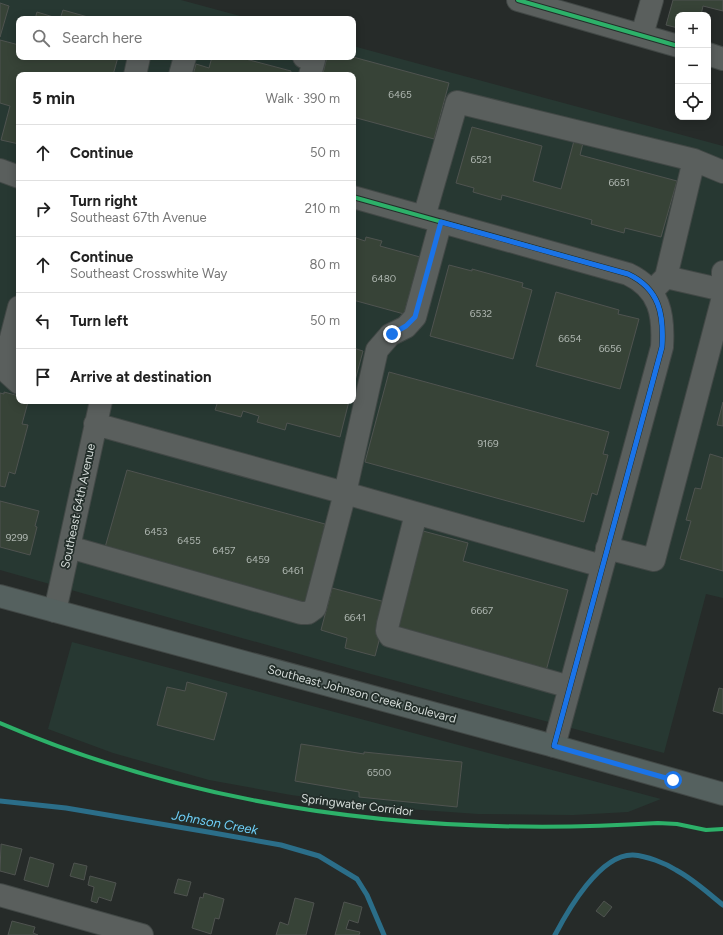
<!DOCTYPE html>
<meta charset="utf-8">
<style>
body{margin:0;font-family:Figtree,sans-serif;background:#f6f6f6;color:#222}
.controls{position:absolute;right:12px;top:12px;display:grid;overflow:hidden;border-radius:8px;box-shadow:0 2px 10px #0003}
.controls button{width:36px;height:36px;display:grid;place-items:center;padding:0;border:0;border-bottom:1px solid #e0e0e0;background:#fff;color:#222;font:20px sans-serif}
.stop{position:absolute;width:12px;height:12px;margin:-9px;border:3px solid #1a73e8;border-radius:50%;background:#fff}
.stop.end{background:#1a73e8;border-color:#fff;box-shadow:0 1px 4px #0008}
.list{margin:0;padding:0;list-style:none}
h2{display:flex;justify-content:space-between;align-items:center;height:52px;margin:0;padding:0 16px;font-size:17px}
h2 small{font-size:13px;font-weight:400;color:#767676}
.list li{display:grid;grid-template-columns:26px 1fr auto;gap:12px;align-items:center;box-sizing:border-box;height:56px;padding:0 16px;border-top:1px solid #e0e0e0}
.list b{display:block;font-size:15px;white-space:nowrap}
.list p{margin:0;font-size:13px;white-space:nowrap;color:#767676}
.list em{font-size:13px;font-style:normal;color:#767676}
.icon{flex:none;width:22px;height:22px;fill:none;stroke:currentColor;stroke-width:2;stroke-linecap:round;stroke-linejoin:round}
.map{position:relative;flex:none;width:723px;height:935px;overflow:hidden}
.search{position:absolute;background:#fff;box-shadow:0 2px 10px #0003;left:16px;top:16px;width:340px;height:44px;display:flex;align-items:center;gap:10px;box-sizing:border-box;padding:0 14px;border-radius:8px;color:#767676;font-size:15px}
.panel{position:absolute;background:#fff;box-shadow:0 2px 10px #0003;left:16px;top:72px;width:340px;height:332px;border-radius:8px}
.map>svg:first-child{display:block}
.built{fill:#273832;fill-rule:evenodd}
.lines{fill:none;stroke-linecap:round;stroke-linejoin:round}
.stream{stroke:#2b6e89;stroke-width:5}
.building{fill:#374337;stroke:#4f5350}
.minor-casing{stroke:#424846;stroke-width:24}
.major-casing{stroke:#424846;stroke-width:24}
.minor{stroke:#5a5f5d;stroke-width:22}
.major{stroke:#55615f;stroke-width:22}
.cycleway-casing{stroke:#232e2a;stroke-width:6}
.cycleway{stroke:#2db169;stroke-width:4}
.route{stroke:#1a73e8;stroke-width:5}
.labels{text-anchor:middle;stroke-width:3.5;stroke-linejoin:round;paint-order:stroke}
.number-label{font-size:10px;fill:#aeb6b0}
.street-label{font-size:12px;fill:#d5dcd9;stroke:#232e2a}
.water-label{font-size:13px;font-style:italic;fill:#70d0fb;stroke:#232e2a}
</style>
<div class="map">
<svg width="723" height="935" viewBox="0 0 723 935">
<rect width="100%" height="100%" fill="#262b29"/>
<path class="built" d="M0 0H181L251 19H19V57H353V46L723 146V598L706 594 664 753 356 670 0 570ZM19 75H353V401H19Z
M72 642 661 799 628 812 573 815 478 814 379 807 291 795 209 780 113 753 48 729Z"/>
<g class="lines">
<path class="stream" d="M0 801 66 808 208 832 281 845 319 856 357 879 367 895 384 935
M555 935C568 910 600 854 633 855 647 856 665 863 676 870 693 879 708 893 723 905"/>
</g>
<path class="building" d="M673 0H723V11L703 6 701 15H678V28L666 25Z
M0 3 9 6 0 37Z
M63 10 95 19H35L37 12 60 19Z
M0 40 19 45V57H118L113 75H19V144L1 140 10 106 0 103Z
M212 57H238L291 71 290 75H193L196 64 209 68Z
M327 57H353L449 83 434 139 353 117V75H331L323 73Z
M472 127 542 146 533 181 561 189 575 137 584 139 580 155 677 181 661 237 625 228 624 233 591 224 592 220 502 195 501 200 473 192 474 188 456 183Z
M353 237 365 241 366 237 382 241 380 246 420 257 404 314 353 300Z
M449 265 472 271V269L523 283 522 287 532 290 513 359 430 336Z
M556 292 619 310 618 314 639 319 620 389 536 366Z
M353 348 363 351 353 388Z
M389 372 609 432 603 454 608 455 597 495 592 493 584 522 365 462Z
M4 392 19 396V401L28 402 22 424 28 425 15 474 9 472 5 487 0 486V393L4 394Z
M204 401H349L340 437 287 423 285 430 257 422 259 416 243 411 241 417 215 410 217 404Z
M723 402V426L717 425Z
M710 454 723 458V571L680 559 691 521 686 520 695 488 701 489Z
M127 470 325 524 324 527 329 528 308 607 104 551Z
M0 501 39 511 35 526 37 527 30 555 0 547Z
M423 531 468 543 463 561 568 590 546 671 396 630Z
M332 588 389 603 375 656 345 648 347 638 321 630Z
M187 682 227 693 214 740 157 725 167 687 185 691Z
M719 688 723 689V714L713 711Z
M301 744 364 754V752L462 762 457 807 359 797V792L295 781Z
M1 844 22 849 15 875 0 871Z
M30 857 54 864 48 887 24 880Z
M74 863 87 866 84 880 70 876Z
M90 876 116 883 111 901 99 897 97 903 91 901 94 887 88 885Z
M178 879 191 882 187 896 174 893Z
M204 893 224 899 219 919 215 918 211 934 192 928 200 897 203 898Z
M295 898 314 903 306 935H276L280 922 288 925Z
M604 901 612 907 604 917 596 911Z
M344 902 362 907 358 923 349 920 346 929 360 932 359 935H335Z
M12 921 35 927 33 933 38 935H8Z"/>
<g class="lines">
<defs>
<path id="minor" d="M518 0 678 46
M642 35 652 0
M708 54 723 59
M304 57 314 60 310 75
M135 75 139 57
M180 75 185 57
M694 160 723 172
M0 170 19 177
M353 197 628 274C660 289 664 315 662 347L554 746
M424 217 457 102 694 160 666 277
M723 272V278
M656 287 666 277 723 290
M19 307 5 361 8 373 19 383
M95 424 345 493 602 566
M416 514 388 624 387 631 390 636 570 687
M69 547 301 613H308L315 608 345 493 377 350 390 335 406 327 415 317 441 221
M607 548 654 560 723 297
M55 611 101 401
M0 895 142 935"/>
<path id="major" d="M0 596 554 746 723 794"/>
</defs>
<use href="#minor" class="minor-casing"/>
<use href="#major" class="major-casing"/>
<use href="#minor" class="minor"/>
<use href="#major" class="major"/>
<defs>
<path id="cycleway" d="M518 0 678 46
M353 197 628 274C660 289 664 315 662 347L554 746
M0 723C207 812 435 837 658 823L677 824 706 830 723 829"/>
</defs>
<use href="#cycleway" class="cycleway-casing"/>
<use href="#cycleway" class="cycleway"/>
</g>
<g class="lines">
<path class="route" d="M392 334 406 326 415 317 441 222 628 274C660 289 664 315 662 347L554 746 673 780"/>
</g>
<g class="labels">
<g class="number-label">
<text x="400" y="98">6465</text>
<text x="481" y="163">6521</text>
<text x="619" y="186">6651</text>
<text x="384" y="282">6480</text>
<text x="481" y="317">6532</text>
<text x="570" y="342">6654</text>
<text x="610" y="352">6656</text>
<text x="488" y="447">9169</text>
<text x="156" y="535">6453</text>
<text x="17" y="541">9299</text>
<text x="189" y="544">6455</text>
<text x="224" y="554">6457</text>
<text x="258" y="563">6459</text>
<text x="293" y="574">6461</text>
<text x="482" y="614">6667</text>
<text x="355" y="621">6641</text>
<text x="379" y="776">6500</text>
</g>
<g class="street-label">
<text transform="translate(78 506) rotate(-78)" y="4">Southeast 64th Avenue</text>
<text transform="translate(362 694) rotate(15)" y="4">Southeast Johnson Creek Boulevard</text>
<text transform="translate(357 805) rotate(7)" y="4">Springwater Corridor</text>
</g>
<g class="water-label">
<text transform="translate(215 822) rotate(10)" y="5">Johnson Creek</text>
</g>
</g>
</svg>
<div class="controls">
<button>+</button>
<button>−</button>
<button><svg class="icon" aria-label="locate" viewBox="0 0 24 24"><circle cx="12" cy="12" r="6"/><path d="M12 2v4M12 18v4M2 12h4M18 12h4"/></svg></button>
</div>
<div class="stop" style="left:673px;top:780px"></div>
<div class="stop end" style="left:392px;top:334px"></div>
<div class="search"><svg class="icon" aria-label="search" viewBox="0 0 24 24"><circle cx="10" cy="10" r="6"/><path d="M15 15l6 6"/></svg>Search here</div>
<section class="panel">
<h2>5 min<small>Walk · 390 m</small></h2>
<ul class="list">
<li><svg class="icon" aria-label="ahead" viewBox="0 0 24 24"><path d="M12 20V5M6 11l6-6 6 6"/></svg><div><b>Continue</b></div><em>50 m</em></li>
<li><svg class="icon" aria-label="right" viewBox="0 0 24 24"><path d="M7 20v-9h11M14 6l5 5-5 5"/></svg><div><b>Turn right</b><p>Southeast 67th Avenue</p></div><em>210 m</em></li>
<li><svg class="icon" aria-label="ahead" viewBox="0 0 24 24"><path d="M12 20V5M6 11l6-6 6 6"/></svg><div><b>Continue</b><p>Southeast Crosswhite Way</p></div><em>80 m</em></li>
<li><svg class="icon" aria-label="left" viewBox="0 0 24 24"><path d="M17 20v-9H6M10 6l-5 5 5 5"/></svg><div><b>Turn left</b></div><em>50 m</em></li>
<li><svg class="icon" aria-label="arrive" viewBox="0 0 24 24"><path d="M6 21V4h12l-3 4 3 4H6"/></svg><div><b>Arrive at destination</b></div></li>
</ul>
</section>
</div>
